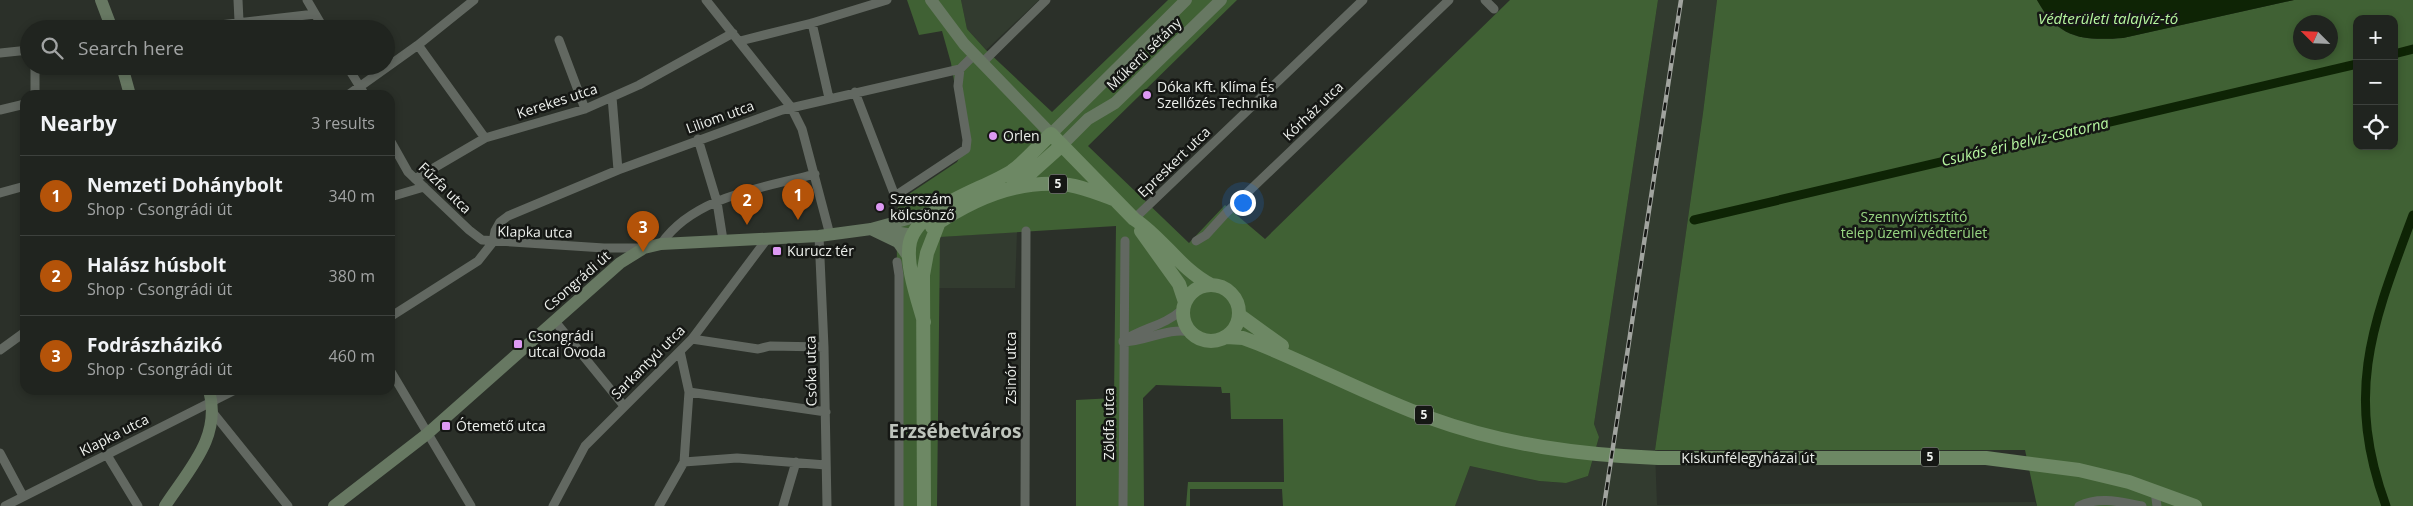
<!DOCTYPE html>
<meta charset="utf-8">
<style>
body{margin:0;font-family:"Open Sans",sans-serif;background:#282c28;color:#f1f3f6}
.controls{position:absolute;right:15px;top:15px;display:grid;overflow:hidden;border-radius:10px;box-shadow:0 2px 8px #0003}
.controls button{width:45px;height:45px;display:grid;place-items:center;padding:0;border:0;border-bottom:1px solid #3d413d;background:#20241f;color:#f1f3f6;font:25px sans-serif}
.compass{position:absolute;left:2293px;top:15px;width:45px;height:45px;border-radius:50%;background:#20241f;box-shadow:0 2px 8px #0003;rotate:294deg}
.you{position:absolute;left:1242px;top:202px;width:18px;height:18px;margin:-12px;border:4px solid #fff;border-radius:50%;background:#1a73e8;box-shadow:0 0 0 8px #1a73e833}
.badge{display:grid;place-items:center;width:32px;height:32px;border-radius:50%;background:#b45309;color:#fff;font-size:16px;font-weight:700}
.pin{position:absolute;translate:-50% -41px;filter:drop-shadow(0 1px 2px #0008)}
.pin::after{content:'';position:absolute;top:26px;width:18px;height:15px;background:inherit;clip-path:polygon(0 0,100% 0,50% 100%)}
.list{margin:0;padding:0;list-style:none}
h2{display:flex;justify-content:space-between;align-items:center;height:65px;margin:0;padding:0 20px;font-size:21px}
h2 small{font-size:16px;font-weight:400;color:#a2a4a4}
.list li{display:grid;grid-template-columns:32px 1fr auto;gap:15px;align-items:center;box-sizing:border-box;height:80px;padding:0 20px;border-top:1px solid #3d413d}
.list b{display:block;font-size:19px;white-space:nowrap}
.list p{margin:0;font-size:16px;white-space:nowrap;color:#a2a4a4}
.list em{font-size:16px;font-style:normal;color:#a2a4a4}
.icon{flex:none;width:28px;height:28px;fill:none;stroke:currentColor;stroke-width:2;stroke-linecap:round;stroke-linejoin:round}
.map{position:relative;flex:none;width:2413px;height:506px;overflow:hidden}
.search{position:absolute;background:#20241f;box-shadow:0 2px 8px #0003;left:20px;top:20px;width:375px;height:55px;display:flex;align-items:center;gap:12px;box-sizing:border-box;padding:0 18px;border-radius:28px;color:#a2a4a4;font-size:19px}
.panel{position:absolute;background:#20241f;box-shadow:0 2px 8px #0003;left:20px;top:90px;width:375px;height:305px;border-radius:15px}
.map>svg:first-child{display:block}
.built{fill:#323b2f}
.green{fill:#406134;fill-rule:evenodd}
.water{fill:#0e2405}
.lines{fill:none;stroke-linecap:round;stroke-linejoin:round}
.canal{stroke:#0e2405;stroke-width:9}
.street{stroke:#626861;stroke-width:9}
.secondary{stroke:#677862;stroke-width:12}
.primary{stroke:#6d8864;stroke-width:14}
.rail-casing{stroke:#a1a49f;stroke-width:4.5}
.rail{stroke:#151714;stroke-width:2.5;stroke-dasharray:8;stroke-linecap:butt}
.poi-dot{fill:#dd99f3;stroke:#151714;stroke-width:2}
.labels{text-anchor:middle;stroke-width:5;stroke-linejoin:round;paint-order:stroke}
.shield{fill:#151714;stroke:#acafab;stroke-width:1}
.shield-label{font-size:12px;font-weight:bold;fill:#edf0ec}
.street-label{font-size:14px;fill:#edf0ec;stroke:#151714}
.poi-label{font-size:14px;fill:#edf0ec;stroke:#151714;text-anchor:start}
.park-label{font-size:14px;fill:#98d682;stroke:#151714}
.water-label{font-size:15px;font-style:italic;fill:#b5f59f;stroke:#151714}
.district-label{font-size:19px;font-weight:bold;fill:#bec4bc;stroke:#151714}
</style>
<div class="map">
<svg width="2413" height="506" viewBox="0 0 2413 506">
<rect width="100%" height="100%" fill="#2b3029"/>
<path class="built" d="M961 0H1039L986 50 967 29Z
M1658 0H1717L1703 113 1655 450 1657 505 2035 502 2037 506H1455L1470 466 1539 481 1565 483 1588 476 1599 437 1594 424Z
M1017 232 1015 288H939V237Z"/>
<path class="green" d="M907 0H961L967 29 986 50 1052 112 1168 0H1237L1088 146 1189 243 1225 205 1265 239 1510 0H1658L1594 424 1599 437 1588 476 1566 483 1539 481 1470 466 1455 506H1283L1282 489H1190V506H1186L1188 482H1284L1283 419H1231L1230 393H1222L1221 387 1156 385 1143 398 1144 506H1076V400L1114 398 1116 226 940 237 937 506H896L897 210 900 200 957 162 965 147 951 63 942 31 919 35Z
M1717 0H2037C2058 38 2081 41 2123 38L2294 0H2413V506H2037L2025 450H1655L1703 113ZM2357 19H2394V146H2357ZM2300 22H2330V52H2300Z"/>
<path class="water" d="M2037 0H2294L2123 38C2082 41 2058 38 2037 0Z"/>
<g class="lines">
<path class="canal" d="M2394 54 2413 49
M1694 220 2357 64
M2386 506C2344 391 2373 323 2413 215"/>
<path class="street" d="M238 0 239 21
M307 0 324 29
M706 0 791 107 802 129 830 235
M1485 0 1494 9
M812 23 829 98
M185 29 315 14
M559 40 585 109
M740 41 812 23 887 0
M418 45 485 138
M0 53 29 50
M983 62 1046 0
M35 66V95
M347 66 365 95
M855 92 895 196 966 149 967 140 958 86 960 69
M348 95 418 45 474 0
M612 97 618 170
M0 110 25 104
M698 139 717 202 723 240
M390 140 408 172 469 230 482 240 604 248H641
M415 179 485 138 585 109 639 85 733 33
M0 193 25 186
M390 197 424 187
M1134 219 1363 0
M819 236 824 347 827 506
M1196 241 1206 235 1226 213 1449 0
M661 244C694 196 763 188 815 174
M897 262 899 275V506
M390 317 478 261 493 242 495 231 500 222 508 216 618 170 782 110 960 69 975 54
M554 320 624 406
M692 339 758 349 770 346 824 347
M1123 341C1143 327 1163 327 1183 309
M1123 342C1146 342 1167 327 1191 332
M0 350 25 332
M390 370 471 506
M689 392 826 412
M214 414 288 506
M0 453 23 496
M107 455 138 506
M684 462 737 458 826 465
M2155 491 2157 506
M5 506 235 390
M553 506 585 446 692 339 767 239
M659 506 684 462 689 392 680 351
M783 506 796 462
M1025 506 1026 231
M1123 506 1125 241
M2079 506C2100 496 2120 502 2142 506"/>
<path class="secondary" d="M101 0 112 29
M931 0 964 44 1051 134 1186 0
M122 66 130 95
M1062 145 1088 119 1115 103 1221 0
M871 229 898 242 910 259
M881 230 913 235
M165 506C189 469 222 437 209 390
M334 506 427 434 620 263 644 248 661 244 819 236 871 229 933 212"/>
<path class="primary" d="M1013 185 1024 179 1062 145
M932 227C972 199 1019 178 1069 185 1084 187 1099 194 1113 199
M1141 231 1179 284 1185 302
M1183 313a28 28 0 1 1 56 0a28 28 0 1 1-56 0Z
M1239 315 1282 346
M924 322C918 300 905 264 910 242 919 206 983 190 1012 171 1026 161 1038 146 1051 134L1134 219C1163 238 1180 269 1211 285
M1226 337 1243 338 1259 344C1316 367 1372 397 1430 418 1504 445 1580 455 1658 458H1986L2079 470 2129 482 2195 506
M924 506 923 275 927 253 939 222"/>
<defs>
<path id="rail" d="M1604 506 1681 0"/>
</defs>
<use href="#rail" class="rail-casing"/>
<use href="#rail" class="rail"/>
</g>
<g class="poi-dot">
<circle cx="1147" cy="95" r="5"/>
<circle cx="993" cy="136" r="5"/>
<circle cx="880" cy="207" r="5"/>
<rect x="772" y="246" width="10" height="10" rx="2.5"/>
<rect x="513" y="339" width="10" height="10" rx="2.5"/>
<rect x="441" y="421" width="10" height="10" rx="2.5"/>
</g>
<g class="labels">
<g class="shield">
<rect x="1049" y="174.5" width="18" height="19" rx="4"/>
<rect x="1415" y="405.5" width="18" height="19" rx="4"/>
<rect x="1921" y="447.5" width="18" height="19" rx="4"/>
</g>
<g class="shield-label">
<text x="1058" y="188">5</text>
<text x="1424" y="419">5</text>
<text x="1930" y="461">5</text>
</g>
<g class="street-label">
<text transform="translate(1144 54) rotate(-44)" y="5">Műkerti sétány</text>
<text transform="translate(557 101) rotate(-18)" y="5">Kerekes utca</text>
<text transform="translate(1313 111) rotate(-44)" y="5">Kórház utca</text>
<text transform="translate(720 117) rotate(-20)" y="5">Liliom utca</text>
<text transform="translate(1174 162) rotate(-44)" y="5">Epreskert utca</text>
<text transform="translate(445 188) rotate(44)" y="5">Fűzfa utca</text>
<text transform="translate(535 232) rotate(1)" y="5">Klapka utca</text>
<text transform="translate(577 281) rotate(-41)" y="5">Csongrádi út</text>
<text transform="translate(648 362) rotate(-45)" y="5">Sarkantyú utca</text>
<text transform="translate(1011 368) rotate(-90)" y="5">Zsinór utca</text>
<text transform="translate(811 371) rotate(-91)" y="5">Csóka utca</text>
<text transform="translate(1109 424) rotate(-90)" y="5">Zöldfa utca</text>
<text transform="translate(114 435) rotate(-27)" y="5">Klapka utca</text>
<text x="1748" y="463">Kiskunfélegyházai út</text>
</g>
<g class="poi-label">
<text x="1157" y="92">Dóka Kft. Klíma És<tspan x="1157" dy="16">Szellőzés Technika</tspan></text>
<text x="1003" y="141">Orlen</text>
<text x="890" y="204">Szerszám<tspan x="890" dy="16">kölcsönző</tspan></text>
<text x="787" y="256">Kurucz tér</text>
<text x="528" y="341">Csongrádi<tspan x="528" dy="16">utcai Óvoda</tspan></text>
<text x="456" y="431">Ótemető utca</text>
</g>
<g class="park-label">
<text x="1914" y="222">Szennyvíztisztító<tspan x="1914" dy="16">telep üzemi védterület</tspan></text>
</g>
<g class="water-label">
<text x="2108" y="24">Védterületi talajvíz-tó</text>
<text transform="translate(2025 142) rotate(-13)" y="5">Csukás éri belvíz-csatorna</text>
</g>
<g class="district-label">
<text x="955" y="438">Erzsébetváros</text>
</g>
</g>
</svg>
<div class="controls">
<button>+</button>
<button>−</button>
<button><svg class="icon" aria-label="locate" viewBox="0 0 24 24"><circle cx="12" cy="12" r="6"/><path d="M12 2v4M12 18v4M2 12h4M18 12h4"/></svg></button>
</div>
<svg class="compass" viewBox="-18 -18 36 36"><path d="M0-13l5 13h-10z" fill="#e53935"/><path d="M0 13l5-13h-10z" fill="#a2a4a4"/></svg>
<div class="you"></div>
<div class="pin badge" style="left:798px;top:220px">1</div>
<div class="pin badge" style="left:747px;top:225px">2</div>
<div class="pin badge" style="left:643px;top:252px">3</div>
<div class="search"><svg class="icon" aria-label="search" viewBox="0 0 24 24"><circle cx="10" cy="10" r="6"/><path d="M15 15l6 6"/></svg>Search here</div>
<section class="panel">
<h2>Nearby<small>3 results</small></h2>
<ul class="list">
<li><span class="badge">1</span><div><b>Nemzeti Dohánybolt</b><p>Shop · Csongrádi út</p></div><em>340 m</em></li>
<li><span class="badge">2</span><div><b>Halász húsbolt</b><p>Shop · Csongrádi út</p></div><em>380 m</em></li>
<li><span class="badge">3</span><div><b>Fodrászházikó</b><p>Shop · Csongrádi út</p></div><em>460 m</em></li>
</ul>
</section>
</div>
